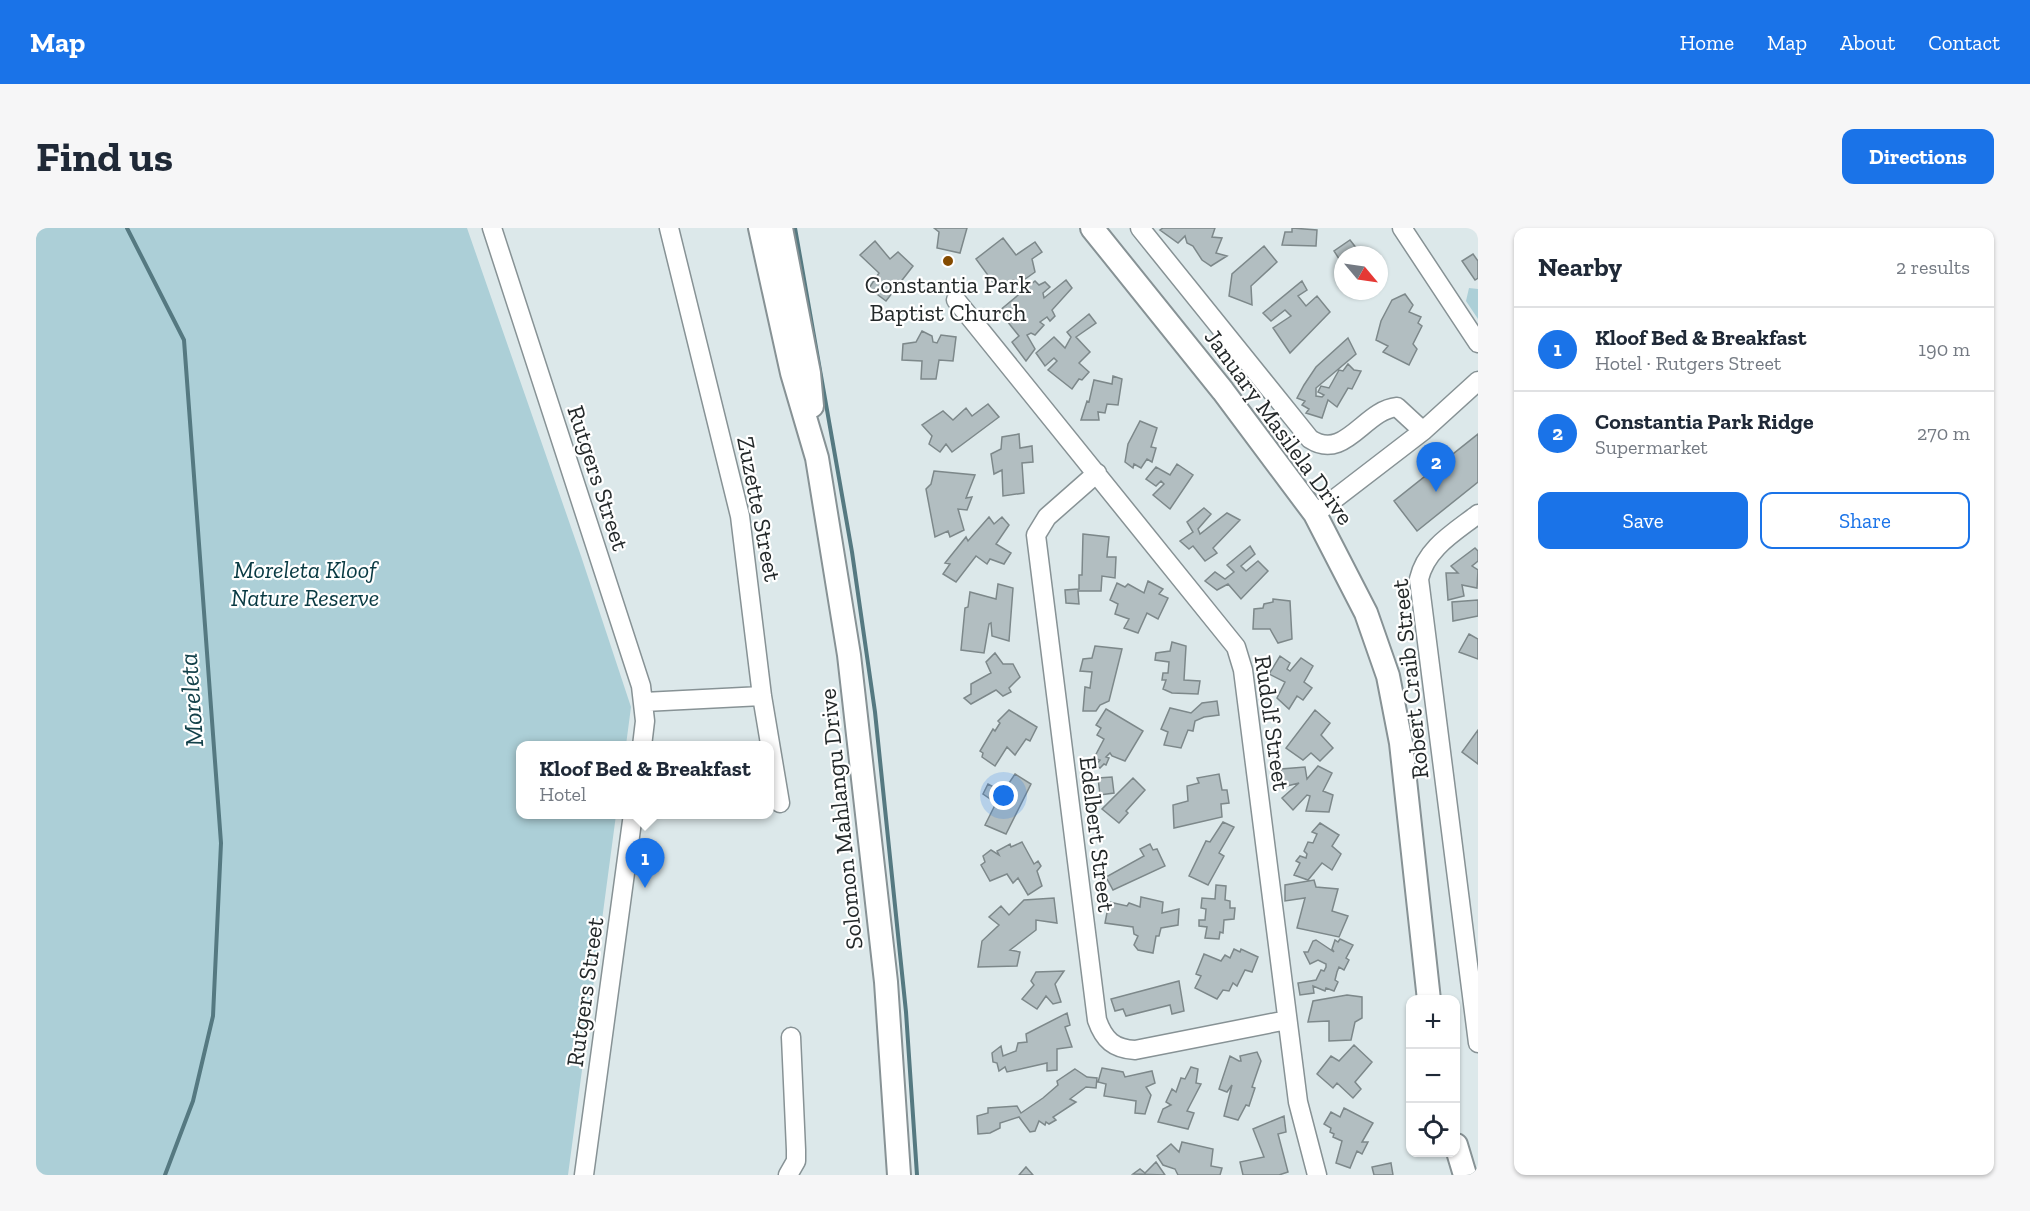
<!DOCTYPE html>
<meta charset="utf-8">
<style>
body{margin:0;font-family:"Zilla Slab",serif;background:#f6f6f7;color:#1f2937}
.controls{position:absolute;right:18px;bottom:18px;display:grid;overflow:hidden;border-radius:12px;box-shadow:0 2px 4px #0004}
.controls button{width:54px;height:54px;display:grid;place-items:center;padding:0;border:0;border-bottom:2px solid #e0e1e3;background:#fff;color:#1f2937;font:30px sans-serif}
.compass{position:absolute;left:1298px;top:18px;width:54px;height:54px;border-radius:50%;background:#fff;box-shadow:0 2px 4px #0004;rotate:119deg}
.you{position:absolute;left:968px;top:568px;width:21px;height:21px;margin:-15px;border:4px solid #fff;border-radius:50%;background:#1a73e8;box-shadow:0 0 0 9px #1a73e833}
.badge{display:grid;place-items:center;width:39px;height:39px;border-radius:50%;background:#1a73e8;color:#fff;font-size:20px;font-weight:700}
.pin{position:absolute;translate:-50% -50px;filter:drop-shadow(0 2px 3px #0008)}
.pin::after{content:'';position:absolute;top:32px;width:21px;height:18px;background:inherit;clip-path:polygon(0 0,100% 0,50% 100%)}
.popup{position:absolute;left:480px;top:513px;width:258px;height:78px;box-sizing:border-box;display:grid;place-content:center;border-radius:12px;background:#fff;filter:drop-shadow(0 2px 4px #0005);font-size:20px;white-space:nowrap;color:#747a83}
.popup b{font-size:22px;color:#1f2937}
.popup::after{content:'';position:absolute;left:50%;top:100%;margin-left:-12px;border:12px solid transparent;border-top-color:#fff}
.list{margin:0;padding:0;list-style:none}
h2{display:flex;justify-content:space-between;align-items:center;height:78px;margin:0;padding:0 24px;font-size:26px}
h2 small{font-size:20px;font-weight:400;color:#747a83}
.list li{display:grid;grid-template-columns:39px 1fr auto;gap:18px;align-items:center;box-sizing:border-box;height:84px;padding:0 24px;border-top:2px solid #e0e1e3}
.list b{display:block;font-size:22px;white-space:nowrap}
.list p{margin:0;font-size:20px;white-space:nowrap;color:#747a83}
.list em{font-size:20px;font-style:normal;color:#747a83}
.actions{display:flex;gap:12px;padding:18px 24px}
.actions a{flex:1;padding:14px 0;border:2px solid #1a73e8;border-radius:12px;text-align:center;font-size:21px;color:#1a73e8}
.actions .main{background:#1a73e8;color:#fff}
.icon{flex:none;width:33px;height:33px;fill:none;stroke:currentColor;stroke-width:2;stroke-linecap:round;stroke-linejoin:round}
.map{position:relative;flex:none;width:1442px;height:947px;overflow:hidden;border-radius:12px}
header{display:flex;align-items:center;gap:36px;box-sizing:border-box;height:84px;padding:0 30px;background:#1a73e8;color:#fff}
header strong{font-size:28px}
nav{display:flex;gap:33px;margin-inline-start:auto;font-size:21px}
.intro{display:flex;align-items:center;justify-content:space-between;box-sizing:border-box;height:144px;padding:0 36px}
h1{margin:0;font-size:42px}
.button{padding:15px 27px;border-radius:12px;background:#1a73e8;color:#fff;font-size:21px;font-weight:700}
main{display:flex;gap:36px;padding:0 36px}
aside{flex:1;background:#fff;border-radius:12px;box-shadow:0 2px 4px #0004}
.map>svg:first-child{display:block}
.green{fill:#accfd7}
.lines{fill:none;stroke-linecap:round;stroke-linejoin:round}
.stream{stroke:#557981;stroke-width:4}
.building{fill:#b2bec1;stroke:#7d888a;stroke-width:1.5}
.minor-casing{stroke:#879295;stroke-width:21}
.major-casing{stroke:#879295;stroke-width:26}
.minor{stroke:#fff;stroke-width:18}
.major{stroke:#fff;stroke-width:22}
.poi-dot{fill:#844b00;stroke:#fff;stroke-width:2}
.labels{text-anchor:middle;stroke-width:4.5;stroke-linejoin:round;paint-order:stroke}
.poi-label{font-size:24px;fill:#24292a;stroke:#fff}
.street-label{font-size:24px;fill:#24292a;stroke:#fff}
.park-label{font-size:24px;font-style:italic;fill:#083942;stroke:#fff}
.water-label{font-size:26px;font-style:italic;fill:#13414a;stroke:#fff}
</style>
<header>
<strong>Map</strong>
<nav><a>Home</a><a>Map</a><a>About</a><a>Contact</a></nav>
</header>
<div class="intro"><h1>Find us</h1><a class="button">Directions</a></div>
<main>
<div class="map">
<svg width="1442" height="947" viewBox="0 0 1442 947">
<rect width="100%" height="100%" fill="#dce8ea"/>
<path class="green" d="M0 0H431L545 328 595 479 590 517 484 518V586L580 587 532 947H0Z
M1433 60 1442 61V91L1430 73Z"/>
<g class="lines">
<path class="stream" d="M91 0 148 112 185 615 177 788 157 873 129 947
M759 0 816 324 839 484 870 784 881 947"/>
</g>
<path class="building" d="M898 0H931L924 25 901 20 903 4Z
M1127 0H1179L1176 9 1186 10 1180 25 1191 28 1175 38 1166 32 1157 18 1151 15 1149 8 1142 15 1124 2Z
M1256 0 1281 2 1280 18 1246 17 1249 4H1256Z
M967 10 980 27 999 14 1006 24 996 31 999 44 982 56 977 52 962 61 940 31Z
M1314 12 1325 26 1331 20 1338 27H1307V37L1298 23Z
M839 13 854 31 862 24 877 38 850 73 833 60 843 45 824 27Z
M1228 18 1241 34 1215 58 1216 77 1193 68 1196 46Z
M1437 26 1442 33V50L1439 52 1426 33Z
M1030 52 1036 60 1016 82 1019 88 1014 93 1011 89 1004 94 1008 97 999 107 995 105 991 107 999 121 990 133 976 114 983 108 963 83 999 53 1003 57 1009 54 1014 59 1007 65 1008 70Z
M1266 53 1271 62 1262 68 1270 78 1281 68 1294 84 1254 125 1237 100 1255 88 1249 82 1235 93 1227 85Z
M1369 66 1377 77 1373 84 1385 89 1382 95 1386 98 1377 116 1381 121 1373 137 1347 124 1352 118 1340 112 1345 93 1356 72Z
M1053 86 1060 95 1040 109 1054 124 1043 135 1053 144 1046 152 1043 151 1036 161 1012 142 1021 133 1018 130 1009 138 1000 125 1018 109 1029 120 1035 109 1031 104Z
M886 103 896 108 897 114 901 115 905 107 920 109 917 133 903 132 900 151H885L886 133 866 132 867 116 880 114Z
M1312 110 1320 126 1280 160V168L1286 169 1288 167 1282 164 1285 158 1293 160 1303 142 1307 143 1312 136 1318 142 1325 143 1316 161 1312 160 1301 179 1292 172 1286 190 1270 185 1273 181 1266 177 1269 173 1261 170 1268 157 1280 139Z
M1077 148 1086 151 1082 177 1071 176 1069 185 1062 184 1063 192H1045L1051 173 1053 174 1058 152 1076 156Z
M952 176 963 189 916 224 910 216 904 224 893 216 896 208 886 197 907 183 917 192 930 180 936 188Z
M1104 193 1121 200 1115 219 1120 220 1116 234 1111 231 1105 240 1098 236 1097 240 1089 234 1092 216Z
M983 206 984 220 996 218 997 234 986 235 988 265 967 268 966 242 958 246 955 226 965 221 966 209Z
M1442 206V254L1381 303 1358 273Z
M1141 236 1157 247 1134 281 1117 267 1128 256 1125 253 1120 258 1110 251 1120 239 1134 247Z
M898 243 939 247 930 270 936 269 931 282 922 281 928 302 914 309 912 303 899 309 890 261 895 256Z
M1168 280 1175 286 1162 301 1164 306 1191 285 1204 292 1177 320 1181 325 1169 333 1157 318 1153 321 1144 313 1157 304 1151 294Z
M953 289 958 296 966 289 973 297 960 316 975 325 968 336 954 331 951 336 940 328 920 354 907 346 914 336 909 335 930 309 932 313Z
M1047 306 1073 309 1071 329H1080L1079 350 1066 348 1065 363H1042L1043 376 1030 375 1029 362 1043 361V347H1046Z
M1214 318 1219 326 1205 338 1210 343 1222 333 1232 343 1205 371 1192 356 1181 362 1169 353 1179 344 1189 351 1198 344 1191 337Z
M1439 320 1442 323V333L1436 338 1442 342 1441 360 1426 357 1428 368 1412 372 1410 345H1422L1415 338Z
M1112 353 1127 361 1123 366 1132 370 1122 391 1111 385 1102 405 1088 400 1093 391 1079 386 1082 376 1074 372 1081 355 1089 359 1092 356 1108 365Z
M962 356 977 360 973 413 956 408 955 395 953 396 948 425 925 422 929 380 932 379 934 364 960 371Z
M1237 371 1254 373 1256 411 1242 415 1234 401H1217L1218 381 1227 380 1228 376 1237 374Z
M1442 372V388L1417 393 1416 374Z
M1433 406 1442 411V431L1423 424Z
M1136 414 1150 418 1148 452 1164 453 1162 466 1136 465 1127 461 1130 452H1126L1127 445H1132L1133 434 1119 432 1120 425 1134 423Z
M1059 418 1086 421 1073 473 1064 477 1060 483H1047L1049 459 1054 460 1056 444 1044 443 1047 431 1056 430Z
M959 425 967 436H977L984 449 973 460 975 464 967 468 960 462 935 476 928 470 935 466V456L955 445 950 434Z
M1244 428 1254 435 1251 441 1254 443 1265 430 1277 438 1268 454 1276 460 1267 472 1261 468 1253 481 1241 470 1249 454 1233 446Z
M1181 473 1183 487 1168 489 1159 493 1157 503 1152 502 1145 520 1128 517 1132 504 1125 501 1134 480 1155 485 1166 475Z
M1070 481 1107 503 1089 533 1076 528 1074 525 1070 529 1073 530 1070 537 1068 536 1064 540 1060 537 1064 532 1058 530 1068 511 1061 507 1065 500 1060 497Z
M973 482 1001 499 994 513 990 511 979 527 971 519 959 538 946 529 947 525 944 523 957 501 959 503 964 495 962 493Z
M1279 482 1294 495 1285 507 1297 520 1284 533 1275 525 1267 532 1250 520Z
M1442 502V536L1426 524Z
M1282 538 1296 545 1287 563 1297 567 1293 584 1270 583 1274 568 1271 567 1257 582 1246 570 1263 555 1247 559 1245 541 1269 539 1271 551Z
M979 546 995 556 970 606 949 597 960 575 947 566 952 556 967 564Z
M1183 546 1186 562H1191L1193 575 1185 576 1186 589 1138 600 1137 577 1152 573 1151 558 1163 555 1161 550Z
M1076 549 1078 565 1064 567 1062 550Z
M1097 550 1109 562 1090 583 1092 585 1083 595 1066 581Z
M1187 594 1198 599 1183 625 1188 628 1172 657 1153 648 1170 613 1174 614Z
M1284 595 1303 607 1296 618 1305 626 1296 642 1286 635 1272 652 1258 647 1264 635 1260 633 1264 628 1270 630 1271 626 1268 623 1272 614 1277 615 1281 606 1276 604Z
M986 614 998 636 1002 633 1005 638 1001 643 1006 658 992 667 982 650 977 655 971 646 954 653 945 637 949 634 947 628 955 622 963 627 961 623 974 616 975 619Z
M1114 616 1117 622 1121 621 1129 638 1077 662 1070 649 1108 628 1104 621Z
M1278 652 1280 659 1302 661 1296 683 1312 688 1303 709 1261 700 1269 670 1249 673V657Z
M1180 657 1190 658 1189 672 1194 673V680H1199L1198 691 1188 692 1187 705 1184 704 1183 711 1169 710 1171 699 1163 698V692H1169L1170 681 1165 680 1166 670 1179 671Z
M1105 669 1127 674 1126 685 1143 681 1142 697 1125 700 1123 708H1120L1117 725 1102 722 1098 717 1102 708 1098 706 1097 699 1069 695 1073 674 1091 678 1093 675 1104 679Z
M1018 670 1021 695 1000 692V702L974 722 984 724 981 738 942 739 946 713 963 697 953 689 965 678 973 687 988 672Z
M1304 711 1317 717 1310 730 1313 732 1308 742 1303 739 1301 744 1299 752 1302 754 1298 763 1290 760 1289 763 1277 758 1278 765 1264 767 1262 755 1280 752 1285 742 1288 743 1290 739V736L1282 732 1274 736 1268 724H1272L1277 713 1280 712 1298 724 1296 721 1299 712 1302 714Z
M1198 721 1204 724 1205 721 1222 729 1216 744 1209 742 1201 758 1197 755 1193 763 1187 762 1181 771 1159 760 1165 748 1160 746 1168 726 1185 733 1189 727 1194 730Z
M1028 743 1019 756 1025 774 1017 776 1010 768 1001 781 986 771 998 757 995 753 1000 744Z
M1143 753 1148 783 1136 786 1134 777 1090 788 1087 781 1079 783 1075 771Z
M1311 767 1326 769V790L1319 794 1315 812 1293 813V793L1272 794 1277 773Z
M1031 785 1034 797 1029 799 1036 819 1021 821V842L1011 843V835L971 844 969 839 963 843 961 835 957 834 956 825 965 818 967 828 980 823 982 815 991 814 990 806Z
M1318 817 1336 834 1319 854 1325 861 1317 870 1301 855 1297 860 1281 846 1295 828 1303 833Z
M1221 824 1225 833 1216 859 1219 860 1213 878 1210 877 1202 892 1188 888 1196 857 1191 864 1183 861 1194 828 1203 833H1205L1204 828Z
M1155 839 1162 841 1160 855 1165 856 1151 883 1158 885 1152 901 1122 894 1127 881 1135 877 1130 874 1136 861 1140 864 1145 850 1149 851Z
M1066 840 1087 844 1089 849 1116 843 1119 855 1110 859 1115 867 1109 886 1099 885 1100 873 1068 868 1070 856 1062 854Z
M1039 841 1051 849 1061 850 1060 860 1050 859 1034 871 1040 874 1017 889 1020 892 1013 896 1010 894 1009 897 1003 893 999 903 994 904 983 889 964 895V900L954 905 942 906 941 888 952 885V880L981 878 985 885 1007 870 1022 857 1021 853Z
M1308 880 1337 895 1326 914H1332L1326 926 1321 923 1314 940 1300 935 1306 913 1297 909 1298 906 1294 904 1295 900 1288 896 1295 884 1304 889Z
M1248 888 1250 904 1242 906 1252 944 1243 947H1207L1204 934 1228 929 1217 901Z
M1146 914 1177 921 1175 938 1186 940 1184 947H1142L1139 941 1127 937 1121 928 1135 916 1143 924Z
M1120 934 1129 947 1097 946 1104 941 1109 945Z
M1355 935 1357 947H1338L1336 939Z
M990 939 997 947H983Z"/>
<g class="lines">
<defs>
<path id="minor" d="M456 0 605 458 609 493 606 518
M633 0 704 288 726 468 744 575
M1104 0 1274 211C1309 234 1328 182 1361 179L1387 203
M1366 0 1442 115
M920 72 1200 419 1207 442 1262 874 1281 947
M1061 245 1011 289 1000 307 1061 792C1068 812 1078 821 1099 822L1251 792
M1279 286 1387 203 1442 153
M1442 286C1419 304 1390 320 1383 351L1442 815
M608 474 726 468
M548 947 597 586
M752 947 760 933V922L755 809"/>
<path id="major" d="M724 0 756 145 781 230 813 427 850 754 863 947
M745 0 773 145 776 178
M1056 0 1187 163 1279 286 1330 385 1352 448 1365 515 1393 772
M1420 917 1429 947"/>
</defs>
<use href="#minor" class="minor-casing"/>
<use href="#major" class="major-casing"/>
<use href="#minor" class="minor"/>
<use href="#major" class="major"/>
</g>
<circle class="poi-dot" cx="912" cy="33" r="6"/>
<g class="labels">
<g class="poi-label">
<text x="912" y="65">Constantia Park<tspan x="912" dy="28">Baptist Church</tspan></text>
</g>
<g class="street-label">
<text transform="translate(1243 199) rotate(54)" y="8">January Masilela Drive</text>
<text transform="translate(562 250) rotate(72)" y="8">Rutgers Street</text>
<text transform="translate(723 281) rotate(79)" y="8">Zuzette Street</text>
<text transform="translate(1374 451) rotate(-96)" y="8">Robert Craib Street</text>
<text transform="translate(1236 495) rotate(82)" y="8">Rudolf Street</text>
<text transform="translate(805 591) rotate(-96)" y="8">Solomon Mahlangu Drive</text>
<text transform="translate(1061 606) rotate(83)" y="8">Edelbert Street</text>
<text transform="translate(549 764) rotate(-82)" y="8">Rutgers Street</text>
</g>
<g class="park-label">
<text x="269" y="350">Moreleta Kloof<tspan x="269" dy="28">Nature Reserve</tspan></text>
</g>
<g class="water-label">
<text transform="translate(155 472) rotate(-94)" y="9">Moreleta</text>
</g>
</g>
</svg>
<div class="controls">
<button>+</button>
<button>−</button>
<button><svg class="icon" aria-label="locate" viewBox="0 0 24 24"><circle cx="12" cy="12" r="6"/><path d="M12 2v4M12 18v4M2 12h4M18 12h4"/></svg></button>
</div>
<svg class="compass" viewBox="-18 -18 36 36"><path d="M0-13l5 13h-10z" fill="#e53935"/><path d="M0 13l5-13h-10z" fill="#747a83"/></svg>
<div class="you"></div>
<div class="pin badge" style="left:609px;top:660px">1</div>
<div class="popup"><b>Kloof Bed &amp; Breakfast</b>Hotel</div>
<div class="pin badge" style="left:1400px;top:264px">2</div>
</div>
<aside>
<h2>Nearby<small>2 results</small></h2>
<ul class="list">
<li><span class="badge">1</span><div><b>Kloof Bed &amp; Breakfast</b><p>Hotel · Rutgers Street</p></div><em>190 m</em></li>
<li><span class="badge">2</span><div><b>Constantia Park Ridge</b><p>Supermarket</p></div><em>270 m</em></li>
</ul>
<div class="actions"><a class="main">Save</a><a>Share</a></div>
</aside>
</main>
